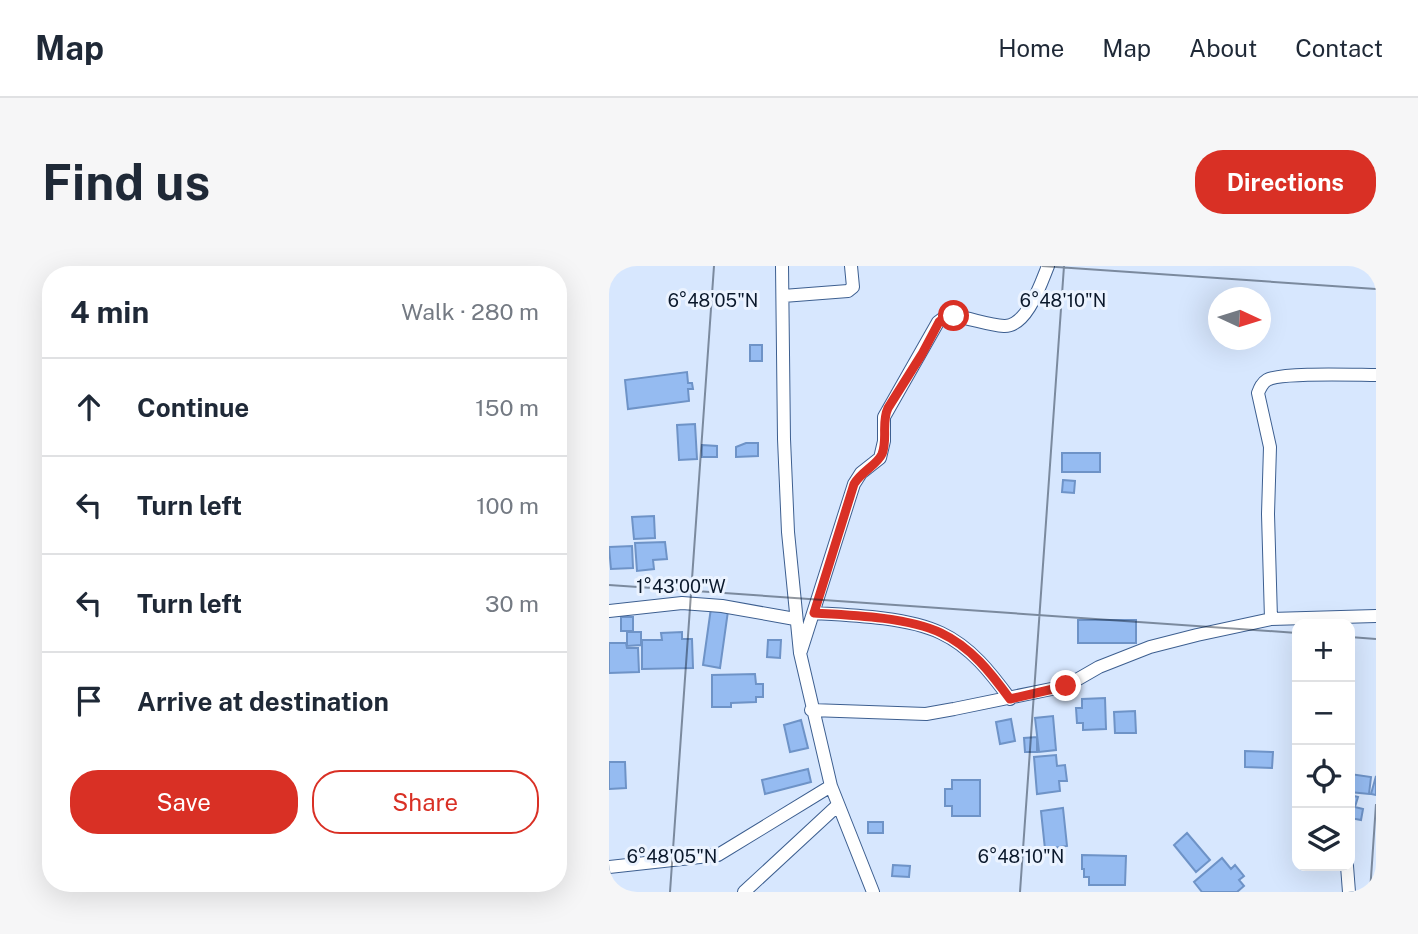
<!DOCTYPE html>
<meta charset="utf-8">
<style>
body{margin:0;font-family:"Public Sans",sans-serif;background:#f6f6f7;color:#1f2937}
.controls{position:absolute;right:21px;bottom:21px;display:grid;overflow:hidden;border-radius:14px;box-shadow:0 7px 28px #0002}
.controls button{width:63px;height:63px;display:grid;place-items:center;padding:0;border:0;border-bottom:2px solid #e0e1e3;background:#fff;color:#1f2937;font:35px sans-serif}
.compass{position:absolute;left:599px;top:21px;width:63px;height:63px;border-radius:50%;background:#fff;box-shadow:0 7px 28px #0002;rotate:94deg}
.stop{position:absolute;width:21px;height:21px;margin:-16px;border:5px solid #d93025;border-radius:50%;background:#fff}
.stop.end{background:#d93025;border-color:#fff;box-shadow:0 2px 7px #0008}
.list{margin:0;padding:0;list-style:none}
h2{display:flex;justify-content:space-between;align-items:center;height:91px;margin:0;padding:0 28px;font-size:30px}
h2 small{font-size:23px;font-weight:400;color:#747a83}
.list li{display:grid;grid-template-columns:46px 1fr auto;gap:21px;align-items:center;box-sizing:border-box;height:98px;padding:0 28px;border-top:2px solid #e0e1e3}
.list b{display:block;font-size:26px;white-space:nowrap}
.list em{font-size:23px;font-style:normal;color:#747a83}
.actions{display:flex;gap:14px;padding:21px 28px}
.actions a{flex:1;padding:16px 0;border:2px solid #d93025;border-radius:28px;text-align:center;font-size:24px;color:#d93025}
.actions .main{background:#d93025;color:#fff}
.icon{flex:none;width:38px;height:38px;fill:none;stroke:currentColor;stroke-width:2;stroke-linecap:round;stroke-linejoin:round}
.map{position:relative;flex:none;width:767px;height:626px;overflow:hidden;border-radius:28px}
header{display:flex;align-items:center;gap:42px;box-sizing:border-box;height:98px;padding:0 35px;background:#fff;border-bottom:2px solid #e0e1e3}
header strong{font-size:33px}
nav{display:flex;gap:38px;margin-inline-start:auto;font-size:24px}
.intro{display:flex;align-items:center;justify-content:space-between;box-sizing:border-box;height:168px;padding:0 42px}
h1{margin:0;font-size:49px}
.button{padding:18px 32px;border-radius:28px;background:#d93025;color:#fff;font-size:24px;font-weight:700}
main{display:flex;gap:42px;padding:0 42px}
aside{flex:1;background:#fff;border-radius:28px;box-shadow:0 7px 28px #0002}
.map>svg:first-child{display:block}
.building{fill:#95bbf1;stroke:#6e93c7;stroke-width:2}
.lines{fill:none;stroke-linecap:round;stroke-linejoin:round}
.street-casing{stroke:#3d5f90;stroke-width:14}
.street{stroke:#fff;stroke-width:12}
.route{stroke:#d93025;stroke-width:9}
.ticks{fill:none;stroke:#0a182b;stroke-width:2;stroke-opacity:0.45}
.ticks-label{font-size:18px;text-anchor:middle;fill:#0a182b;stroke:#ebf3ff;stroke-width:6;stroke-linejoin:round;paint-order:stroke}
</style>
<header>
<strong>Map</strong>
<nav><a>Home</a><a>Map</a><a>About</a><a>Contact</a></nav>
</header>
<div class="intro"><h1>Find us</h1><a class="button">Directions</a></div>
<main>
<aside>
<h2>4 min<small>Walk · 280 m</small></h2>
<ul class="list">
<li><svg class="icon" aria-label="ahead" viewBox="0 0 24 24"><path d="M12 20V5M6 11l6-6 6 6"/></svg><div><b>Continue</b></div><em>150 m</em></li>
<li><svg class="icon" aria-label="left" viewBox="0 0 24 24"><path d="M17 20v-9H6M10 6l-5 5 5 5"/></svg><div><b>Turn left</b></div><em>100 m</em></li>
<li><svg class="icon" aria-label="left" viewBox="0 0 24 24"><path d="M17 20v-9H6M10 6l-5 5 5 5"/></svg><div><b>Turn left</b></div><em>30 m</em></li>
<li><svg class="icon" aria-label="arrive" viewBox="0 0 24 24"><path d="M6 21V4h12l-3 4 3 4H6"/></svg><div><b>Arrive at destination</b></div></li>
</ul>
<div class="actions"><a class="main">Save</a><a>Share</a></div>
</aside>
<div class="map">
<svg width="767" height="626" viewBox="0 0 767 626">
<rect width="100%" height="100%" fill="#d7e7fe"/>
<path class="building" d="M141 79H153V95H141Z
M78 106 79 117H83L84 123H79L80 135 19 143 16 114Z
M86 158 88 193 70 194 68 159Z
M137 177H149V190L127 191V181Z
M93 179 108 180V191H93Z
M453 187H491V206H453Z
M454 214 466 215 465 227 453 226Z
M45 250 46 272 25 273 23 251Z
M56 276 58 293 44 294 45 303 28 305 26 277Z
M23 280 24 302 2 303 0 281Z
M102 342 119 345 111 402 94 399Z
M12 351H24V365H12Z
M469 354H527V377H469Z
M18 366H32V379L18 380Z
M73 366V373H83L84 402 33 403V374H53L52 367Z
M159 374H172L171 392 158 391Z
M0 377H17L18 382H29L30 406 0 407Z
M146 408 147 418H154V431H147V436L122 437V441H103V409Z
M496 432 497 463 474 464V457H468L467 442H473V433Z
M526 445 527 467H506L505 446Z
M444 450 447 484 430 486 426 452Z
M402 453 406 475 391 478 387 456Z
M192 454 199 482 181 486 175 459Z
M428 471V486H416L415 472Z
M636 485 664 486 663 502 636 501Z
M447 489 448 500 456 499 458 515H450L451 525 428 528 425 491Z
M0 496H16L17 522 0 523Z
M199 503 202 516 156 528 153 514Z
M741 508 762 511 760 528 741 526Z
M767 510V529L762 528Z
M343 514H371V550H343V540H336V523H343Z
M741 529 749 531 746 541 754 543 752 554 741 552Z
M454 542 458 580 436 583 432 545Z
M259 556H274V567H259Z
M578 567 601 594 587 606 565 579Z
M473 589 517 590 516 619H480V611H475V603H473Z
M613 592 622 603 626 599 635 610 630 614 635 620 628 626H593L585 616Z
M284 599 301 600 300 611 283 610Z"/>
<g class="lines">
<defs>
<path id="street" d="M173 0 175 173 179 266 191 387 222 520 264 626
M174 30 239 25 244 21 242 0
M0 345 73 337 113 340 186 353
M205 347C241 349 299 351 332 367 362 381 382 407 401 433
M662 353 659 248 661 181 649 127C651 122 653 117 658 114 672 106 747 109 767 109
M192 385 245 218 252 207 271 192 275 175V151L329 56 337 50H345C361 52 379 59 395 60 418 61 432 17 439 0
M202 444 317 448 345 443 457 420 490 401 541 381 588 369 662 353 767 350
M738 600 740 626
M0 601 109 589 222 520
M135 626 229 539"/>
</defs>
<use href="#street" class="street-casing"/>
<use href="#street" class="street"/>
</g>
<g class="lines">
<path class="route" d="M345 50H337L330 56 313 88 279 142C272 157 279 173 273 188 268 199 253 205 245 218L205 347C241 349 299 351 332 367 362 381 382 407 401 433L457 420"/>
</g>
<path class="ticks" d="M433 0 767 23M0 319 688 367M741 371 767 373M61 626 105 0M411 626 455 0M761 626 767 538"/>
<g class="ticks-label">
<text x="104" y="41">6°48'05"N</text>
<text x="454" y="41">6°48'10"N</text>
<text x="72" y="327">1°43'00"W</text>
<text x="63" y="597">6°48'05"N</text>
<text x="412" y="597">6°48'10"N</text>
</g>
</svg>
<div class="controls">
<button>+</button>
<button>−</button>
<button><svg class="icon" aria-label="locate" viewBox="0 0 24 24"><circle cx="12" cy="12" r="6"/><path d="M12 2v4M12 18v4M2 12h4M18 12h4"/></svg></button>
<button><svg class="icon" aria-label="layers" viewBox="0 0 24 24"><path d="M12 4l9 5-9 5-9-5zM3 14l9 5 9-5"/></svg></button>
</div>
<svg class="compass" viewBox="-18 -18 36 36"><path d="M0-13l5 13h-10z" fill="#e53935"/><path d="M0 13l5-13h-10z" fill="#747a83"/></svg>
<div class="stop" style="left:345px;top:50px"></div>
<div class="stop end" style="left:457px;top:420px"></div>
</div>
</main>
